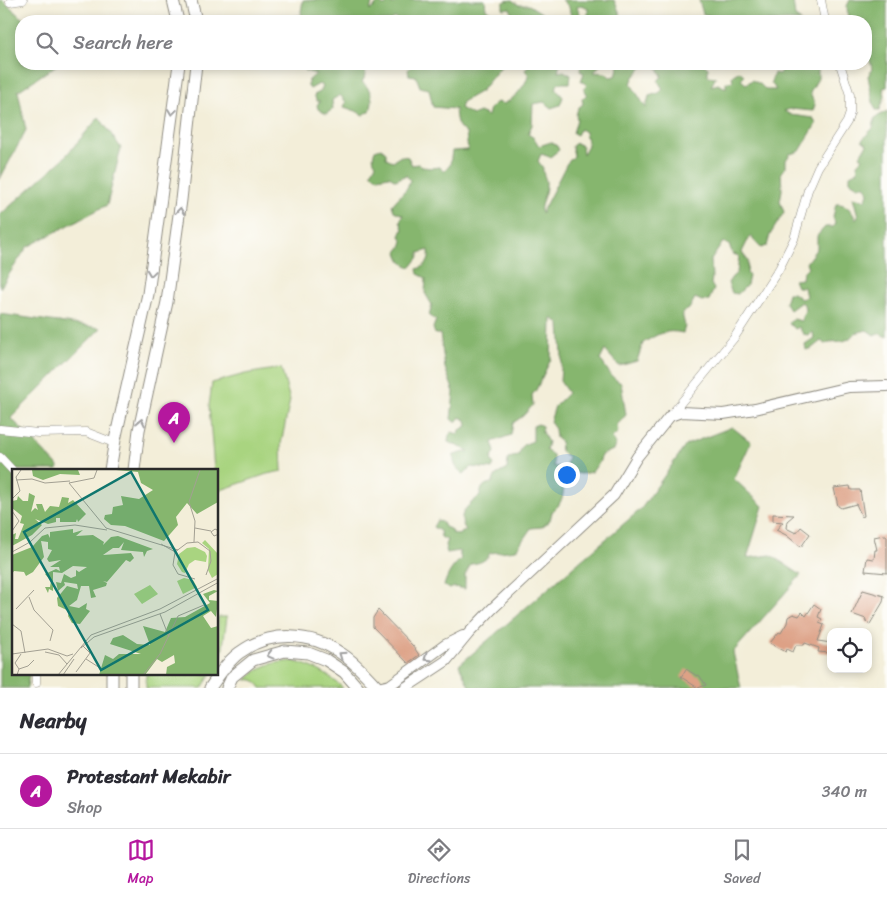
<!DOCTYPE html>
<style>
body{margin:0;font-family:Sriracha,sans-serif;background:#f2f2f3;color:#2b2b33}
.controls{position:absolute;right:15px;bottom:15px;display:grid;overflow:hidden;border-radius:10px;box-shadow:0 2px 8px #0003}
.controls button{width:45px;height:45px;display:grid;place-items:center;padding:0;border:0;border-bottom:1px solid #e1e1e2;background:#fff;color:#2b2b33;font:25px sans-serif}
.you{position:absolute;left:566px;top:474px;width:18px;height:18px;margin:-12px;border:4px solid #fff;border-radius:50%;background:#1a73e8;box-shadow:0 0 0 8px #1a73e833}
.badge{display:grid;place-items:center;width:32px;height:32px;border-radius:50%;background:#b5179e;color:#fff;font-size:16px;font-weight:700}
.pin{position:absolute;translate:-50% -41px;filter:drop-shadow(0 1px 2px #0008)}
.pin::after{content:'';position:absolute;top:26px;width:18px;height:15px;background:inherit;clip-path:polygon(0 0,100% 0,50% 100%)}
.list{margin:0;padding:0;list-style:none}
h2{display:flex;justify-content:space-between;align-items:center;height:65px;margin:0;padding:0 20px;font-size:21px}
h2 small{font-size:16px;font-weight:400;color:#7c7c81}
.list li{display:grid;grid-template-columns:32px 1fr auto;gap:15px;align-items:center;box-sizing:border-box;height:75px;padding:0 20px;border-top:1px solid #e1e1e2}
.list b{display:block;font-size:19px;white-space:nowrap}
.list p{margin:0;font-size:16px;white-space:nowrap;color:#7c7c81}
.list em{font-size:16px;font-style:normal;color:#7c7c81}
.icon{flex:none;width:28px;height:28px;fill:none;stroke:currentColor;stroke-width:2;stroke-linecap:round;stroke-linejoin:round}
.map{position:relative;flex:none;width:887px;height:688px;overflow:hidden}
.search{position:absolute;background:#fff;box-shadow:0 2px 8px #0003;left:15px;right:15px;top:15px;height:55px;display:flex;align-items:center;gap:12px;box-sizing:border-box;padding:0 18px;border-radius:20px;color:#7c7c81;font-size:19px}
.sheet{height:140px;background:#fff}
nav{display:flex;justify-content:space-around;align-items:center;box-sizing:border-box;height:70px;border-top:1px solid #e1e1e2;background:#fff;font-size:14px;color:#7c7c81}
nav a{display:grid;justify-items:center;gap:2px}
nav .on{color:#b5179e}
.map>svg:first-child{display:block}
.green{fill:#a9d480;stroke:#6a8056}
.forest{fill:#86b66e;stroke:#58704c}
.building{fill:#dda186}
.lines{fill:none;stroke-linecap:round;stroke-linejoin:round}
.minor-casing{stroke:#8f8c82;stroke-width:9}
.tertiary-casing{stroke:#8f8c82;stroke-width:12}
.secondary-casing{stroke:#8f8c82;stroke-width:13}
.minor{stroke:#fff;stroke-width:8}
.tertiary{stroke:#fff;stroke-width:10}
.secondary{stroke:#fff;stroke-width:11}
.oneway{stroke:#a0a0a0}
.inset-road{fill:none;stroke:#a3a093;stroke-width:1}
.view{fill:#0f766e;fill-opacity:0.15;stroke:#0f766e;stroke-width:2.5}
.inset-edge{fill:none;stroke:#2b2b2b;stroke-width:2.5}
</style>
<div class="map">
<svg width="887" height="688" viewBox="0 0 887 688">
<rect width="100%" height="100%" fill="#fdfcf7"/>
<filter id="ink" filterUnits="userSpaceOnUse"><feTurbulence type="fractalNoise" baseFrequency=".02" numOctaves="2"/><feDisplacementMap in="SourceGraphic" scale="10" xChannelSelector="R" yChannelSelector="G"/><feConvolveMatrix kernelMatrix="1 2 1 2 8 2 1 2 1" color-interpolation-filters="sRGB"/></filter>
<filter id="wash" filterUnits="userSpaceOnUse"><feTurbulence type="fractalNoise" baseFrequency=".0096" numOctaves="4" result="noise"/><feDisplacementMap in="SourceGraphic" scale="20" xChannelSelector="R" yChannelSelector="G"/><feGaussianBlur stdDeviation="1.12" result="paint"/><feColorMatrix in="noise" values="0 0 0 0 0 0 0 0 0 0 0 0 0 0 0 0 0 1.4 0 .05"/><feComposite in="paint" operator="in"/></filter>
<g filter="url(#wash)">
<rect width="100%" height="100%" fill="#f3eed9"/>
<path class="green" d="M281 368 290 400 281 444 282 471 267 474 218 491V470H214L209 406 212 383 245 374Z
M218 617H227L221 661 218 666Z
M293 661C314 667 327 673 343 688H261C256 681 254 679 246 680 263 664 270 663 293 661Z
M146 674H211L202 688H146Z"/>
<path class="forest" d="M0 0H3L25 21H21V64H58L18 91 26 130 0 179Z
M303 0H373L370 11 379 2 384 6 390 1 392 5 399 0H485L486 9 495 15 496 20 399 21 396 18 393 19 391 21H284L285 19 302 15 301 12Z
M512 0 519 5H529L543 14V18H555L557 21H510L513 16 510 8 503 9V3L506 1Z
M562 0H614L621 16 618 21H592L588 17V8L582 5 577 7 583 21H574L571 17 569 7Z
M699 0H793L795 17 801 21H709L712 16 703 14Z
M850 0H887V87L883 88 885 96 880 110H876C872 103 870 85 868 76L872 69 868 52 866 51V21H848L847 6Z
M304 64H363L366 75 362 82C372 90 374 99 370 111L363 115 356 111 344 107 346 102 340 95 332 100 333 109 326 114 318 109 317 105 320 101H317L314 95 320 92 323 86 319 84 310 89 308 86V81L316 74 305 71Z
M413 64H503L481 91 462 102 460 108 472 115 479 112 488 116 490 108 497 102 503 104C515 99 524 87 529 75L525 70 530 64H560L558 72 564 71 571 75 570 83H558L556 89 563 97 560 105 551 108 544 102 533 104 532 125 528 134 534 138 539 146 551 142 557 146 559 150 550 157 541 154 538 161 543 168C542 174 547 179 546 185 546 196 539 203 541 214L567 163 574 156 572 146 576 143 582 146 583 154 588 145 585 132 580 129 577 135 573 133 577 119 576 115 578 108 583 104 582 99 587 94 584 89 587 85 581 81 584 73 580 71 581 64H601L594 72 606 73 610 77 616 76 619 64H645L633 78 631 84 646 108 649 96 659 93 663 89 658 81 662 76 656 64H703L708 68V76L716 77 711 86 718 84 726 88V83L733 81 732 76 739 71 744 75 741 80 746 84 752 80 760 84 766 90H776L771 82 774 73 779 74 785 64H817L818 65V78L810 93 815 105 813 111 790 109 784 111 791 115 813 118 816 124 800 151 790 154 786 160V167L781 172 782 190 780 201 784 212 770 235 767 246 761 248 750 236 742 252 748 261 747 273 749 276 747 285 738 294 732 293 728 283 732 277 737 273 739 256 733 254 729 245 723 242 711 260 712 278 711 284 714 289 709 300 702 301 695 298 689 309 682 313 685 326 683 333C665 329 658 334 643 343L637 361 619 366 605 350 600 360C608 368 609 377 621 383L626 415 617 425 618 432 612 438 616 444 613 450 601 455 600 461 592 472 581 474 568 472 559 485 564 488 562 499 558 506 552 512 550 520 542 527 531 528 516 550 490 553C486 561 480 563 471 564L465 575V589L454 587 450 589 444 586C447 575 452 567 461 559L459 551 447 553 445 545 447 540 441 537 440 531 433 527 437 520 443 523 445 527 450 529 452 533 458 535 466 530C455 515 468 505 480 496 481 488 483 484 492 483L496 475 507 469 508 458 518 456 523 445 533 441V426L538 424 542 426V432L548 442 546 450 553 456 554 467 566 466 568 457C561 453 559 449 561 442L556 438 555 429 550 422 555 406 568 393 560 381 562 356 560 324 552 318 551 359 536 390 532 395 533 405 523 416 513 423 511 435 492 442 495 452 491 459 494 465 492 469 471 467 464 474C456 469 453 464 454 455L469 451 448 442 449 435 452 432 458 434 460 430 467 426 466 420 460 417 456 422 451 419 454 392 445 368 440 334H435L433 328 436 320 429 316 432 305 425 293 426 278 418 274 417 269C428 265 430 261 429 250L419 253V257L411 267C402 264 400 261 397 252L401 247 403 241 400 236 403 229 400 221 403 215 394 211 392 205 407 188 410 180 406 175 396 180 389 176 378 178 371 173 376 164C372 159 373 156 375 150L381 148 386 152V158L393 161 401 156 408 157 412 165 418 164C425 169 432 168 440 167L444 172 450 165 452 151 468 150 466 133C456 127 456 120 455 109L433 107 429 89 420 87 416 76 409 75 408 70Z
M887 111V337L878 333 874 335 867 330 855 333 849 339 843 341 829 342 825 344 821 341 812 348 806 350 805 344 814 338 813 332 808 335 803 334 799 327 795 329 788 322 794 319 801 321 805 310 804 304 801 302 790 310 785 303 788 293H793L801 299 806 297 804 287H797L794 280 802 279 803 272 808 267 806 263 817 248V236L825 227H833L835 223 833 217 836 204C847 203 852 211 856 220L858 216 853 197 865 200 868 194 866 186H858L850 181V175L858 171 857 164 863 158 860 156 867 144 862 140 873 128 875 118Z
M99 117 121 148 107 205 27 247 0 288V215L63 159Z
M0 314 101 328 11 418 58 466V470H14V674H29L27 688H0Z
M732 427 751 442 734 479 763 506 747 558 771 555 801 575 733 652 741 688H470L459 665 641 509 686 445Z"/>
<g id="blocks">
<path class="building" d="M850 486 851 490H860L864 516 862 517 856 504 841 508 838 506 834 488Z
M773 514 794 515 787 521 786 528 796 533 801 527 810 534 801 547 786 535 776 530 783 522 773 521Z
M884 535 887 537V573L865 571 867 558 874 559 875 550H877L874 537Z
M863 590 884 596 883 602 870 624 865 621 866 619 852 614Z
M814 604 821 609 818 617 822 619 819 623 824 625 818 641 831 643 830 653 818 652 819 648 805 643 804 645H796L793 652 787 649 786 652 770 643 779 632 781 633 787 623 788 617 793 614 799 616 802 612 806 616Z
M378 610 413 646 419 655 408 663 373 627V618Z
M686 669 697 676 699 675 706 685 698 688 681 677Z"/>
</g>
</g>
<g filter="url(#ink)">
<use href="#blocks" fill-opacity="0" stroke="#8f8c82" stroke-width="1"/>
<g class="lines">
<defs>
<path id="minor" d="M821 0 825 21
M10 2 23 0
M670 416 734 338 779 269 794 239 808 190 818 167 847 122 850 113V95L840 64
M0 429 38 433 86 432 114 443
M0 457 14 472
M36 674V683"/>
<path id="tertiary" d="M377 688 390 685 445 645 463 636
M405 688 446 661 469 633 492 609 614 495 637 457 670 416 681 412 723 414 755 409 849 387 887 386"/>
<path id="secondary" d="M173 0 178 21
M191 0 196 21
M110 470 115 440 148 294 179 64
M134 470 139 430 167 302 181 200 196 64
M112 674V688
M131 688V674
M210 688C218 676 227 662 239 653 270 630 311 632 342 654 355 662 368 677 378 688
M227 688 232 677 253 660 285 651 308 653 326 660 344 672 358 688"/>
</defs>
<use href="#minor" class="minor-casing"/>
<use href="#tertiary" class="tertiary-casing"/>
<use href="#secondary" class="secondary-casing"/>
<use href="#minor" class="minor"/>
<use href="#tertiary" class="tertiary"/>
<use href="#secondary" class="secondary"/>
</g>
<defs><path id="oneway-chevron" d="M-2-3.5L2.5 0L-2 3.5" fill="none" stroke-width="1.6" stroke-linecap="round" stroke-linejoin="round" transform="scale(1.25)"/></defs>
<g class="oneway">
<use href="#oneway-chevron" transform="translate(172 112) rotate(97)"/>
<use href="#oneway-chevron" transform="translate(180 211) rotate(-83)"/>
<use href="#oneway-chevron" transform="translate(151 273) rotate(98)"/>
<use href="#oneway-chevron" transform="translate(141 422) rotate(-78)"/>
<use href="#oneway-chevron" transform="translate(270 655) rotate(165)"/>
<use href="#oneway-chevron" transform="translate(342 655) rotate(-145)"/>
<use href="#oneway-chevron" transform="translate(427 658) rotate(145)"/>
</g>
</g>
<g transform="translate(12 469)">
<rect width="206" height="206" fill="#f3eed9"/>
<path d="M193 71 206 85V105L200 109 196 101 197 80 190 74ZM183 78 193 83 195 87 194 93 183 91 177 95 173 104 170 103 165 95 167 85 175 79ZM172 109 181 111 185 118 171 125 165 112ZM138 116 146 125 130 135 122 125Z" fill="#a9d480"/>
<path d="M20 1H66L68 6 48 5 31 11 21 7ZM104 1H206V33L185 45 175 34 164 48 166 56 152 72 113 57 99 56 92 50 93 46 100 45 101 38 111 36 109 27 127 30 141 21 129 14 126 3ZM17 24 23 27 19 43 23 39 26 41 24 35H30L33 43 38 37 47 38 50 28 57 29 56 34 61 31 74 45 66 53 65 50 64 53H48V49H44V53L36 55 23 50 30 56 20 66 0 77V66L4 64 3 70H6L12 55 8 54 10 47 0 39V32L5 31 6 27 11 32H16ZM61 60V64L71 61 64 67 81 66 92 73 91 76 99 68 106 67 141 80 135 82 132 88 131 83 109 81 112 73 107 79H101L91 86 119 84 122 89 118 93 114 91 95 113 91 112 95 114 94 117 81 121 84 128 79 129 77 117H69L65 131 57 137 67 139 75 134 74 140 78 142 68 155 60 154 56 147 57 142 46 137 45 129 55 117 66 120 65 115 52 113 53 116 46 122 44 113 49 114 52 105 59 109 64 107V101L67 103 75 98 61 97 50 104 41 103V122L37 120 36 124 33 118H38L39 112 33 105 44 100 48 102 47 98H38L49 91 37 93 35 90 40 81 36 80V73L29 72 32 88 21 103 14 107 12 103 2 102 0 105V86L20 78 30 67 36 65 38 69V63ZM202 121 206 122 197 127V131L206 132 204 148 199 142 191 147 199 159 206 157V206H154L155 198 163 194 162 186 150 193 145 190 133 206H87L93 186 101 190 107 185H129L98 175 101 169 111 166 125 175 138 176 131 157 153 163 159 149 173 148 198 134 191 125Z" fill="#86b66e"/>
<path class="inset-road" d="M85 1 82 9 57 14 94 59 166 81M4 11 20 10 33 14 58 12M0 30 8 22 4 8 9 1M0 42 7 52 0 62M183 59 199 62M207 62 203 60 199 63 202 67 207 65M182 73 183 52 177 33 188 1M149 75 165 84M0 83 18 73 33 59 63 56 95 61M183 110 166 105 161 96 163 83 175 74 186 73 198 82 199 92 194 106M17 128 22 141 41 161 38 172M4 140 22 121M148 145 157 168M0 155 9 162 13 184M69 179 82 168 153 143 207 113M33 183 47 186 55 195M0 185 36 180 55 187 61 185M74 190 88 199M7 200 16 197 22 191M64 203 78 184 71 177M5 206 7 200 3 194 9 185M46 206 79 166 148 140 207 109M51 206 62 190M131 206 148 185 166 147 192 136"/>
<path class="view" d="M119 3 196 141 89 201 12 63Z"/>
<rect width="206" height="206" class="inset-edge"/>
</g>
</svg>
<div class="controls">
<button><svg class="icon" aria-label="locate" viewBox="0 0 24 24"><circle cx="12" cy="12" r="6"/><path d="M12 2v4M12 18v4M2 12h4M18 12h4"/></svg></button>
</div>
<div class="you"></div>
<div class="pin badge" style="left:174px;top:443px">A</div>
<div class="search"><svg class="icon" aria-label="search" viewBox="0 0 24 24"><circle cx="10" cy="10" r="6"/><path d="M15 15l6 6"/></svg>Search here</div>
</div>
<section class="sheet">
<h2>Nearby<small></small></h2>
<ul class="list">
<li><span class="badge">A</span><div><b>Protestant Mekabir</b><p>Shop</p></div><em>340 m</em></li>
</ul>
</section>
<nav>
<a class="on"><svg class="icon" aria-label="map" viewBox="0 0 24 24"><path d="M3 6l6-2 6 2 6-2v14l-6 2-6-2-6 2zM9 4v14M15 6v14"/></svg>Map</a>
<a><svg class="icon" aria-label="directions" viewBox="0 0 24 24"><path d="M12 3l9 9-9 9-9-9zM9 14v-3h6M13 9l2 2-2 2"/></svg>Directions</a>
<a><svg class="icon" aria-label="saved" viewBox="0 0 24 24"><path d="M7 4h10v16l-5-4-5 4z"/></svg>Saved</a>
</nav>
